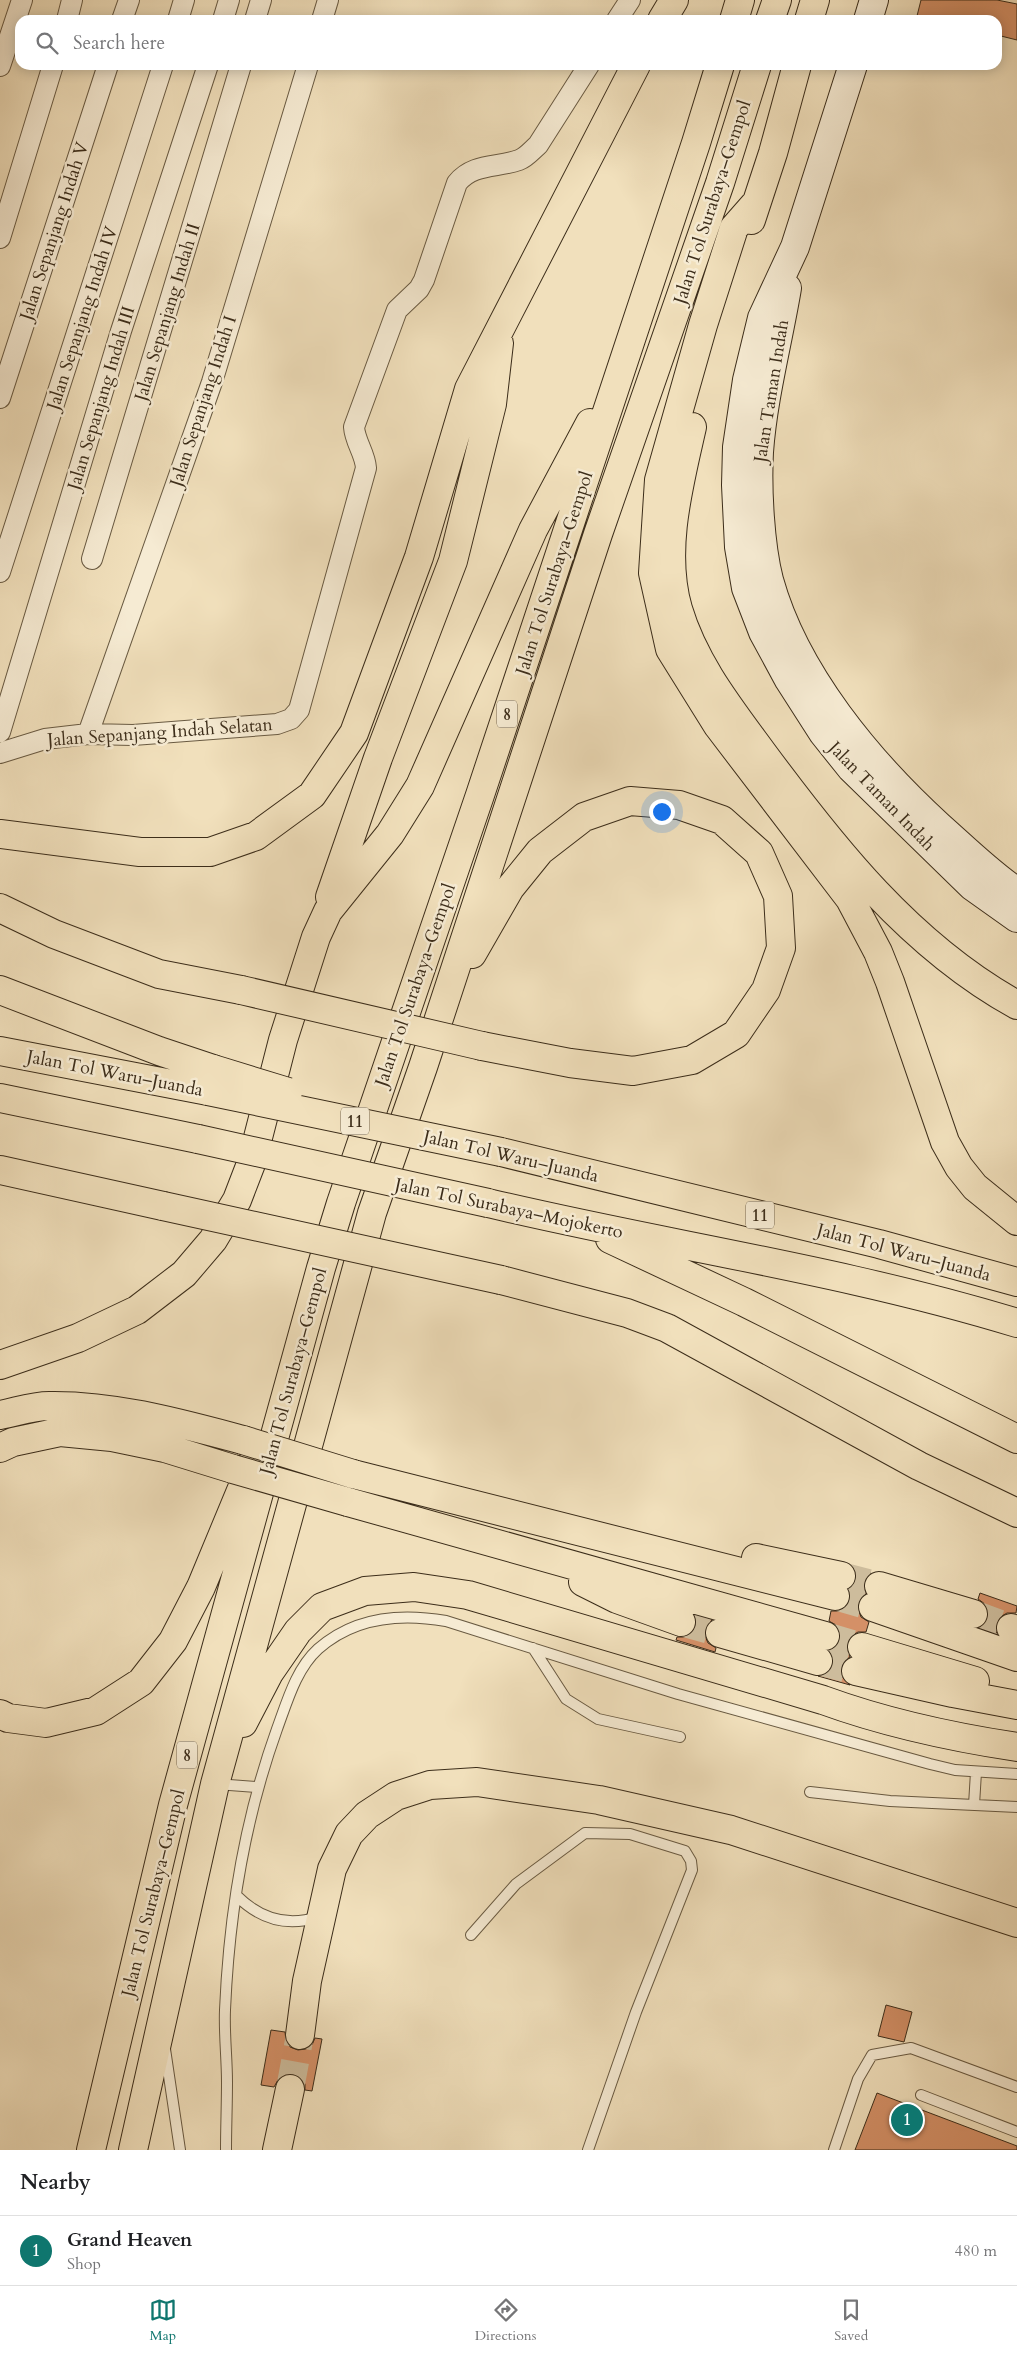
<!DOCTYPE html>
<meta charset="utf-8">
<style>
body{margin:0;font-family:Cardo,serif;background:#f2f2f2;color:#202124}
.you{position:absolute;left:661px;top:811px;width:18px;height:18px;margin:-12px;border:4px solid #fff;border-radius:50%;background:#1a73e8;box-shadow:0 0 0 8px #1a73e833}
.badge{display:grid;place-items:center;width:32px;height:32px;border-radius:50%;background:#0f766e;color:#fff;font-size:16px;font-weight:700}
.pin{position:absolute;translate:-50% -50%;border:2px solid #fff;box-shadow:0 1px 5px #0006}
.list{margin:0;padding:0;list-style:none}
h2{display:flex;justify-content:space-between;align-items:center;height:65px;margin:0;padding:0 20px;font-size:21px}
h2 small{font-size:16px;font-weight:400;color:#757577}
.list li{display:grid;grid-template-columns:32px 1fr auto;gap:15px;align-items:center;box-sizing:border-box;height:70px;padding:0 20px;border-top:1px solid #e0e0e0}
.list b{display:block;font-size:19px;white-space:nowrap}
.list p{margin:0;font-size:16px;white-space:nowrap;color:#757577}
.list em{font-size:16px;font-style:normal;color:#757577}
.icon{flex:none;width:28px;height:28px;fill:none;stroke:currentColor;stroke-width:2;stroke-linecap:round;stroke-linejoin:round}
.map{position:relative;flex:none;width:1017px;height:2150px;overflow:hidden}
.search{position:absolute;background:#fff;box-shadow:0 2px 12px #0003;left:15px;right:15px;top:15px;height:55px;display:flex;align-items:center;gap:12px;box-sizing:border-box;padding:0 18px;border-radius:15px;color:#757577;font-size:19px}
.sheet{height:135px;background:#fff}
nav{display:flex;justify-content:space-around;align-items:center;box-sizing:border-box;height:70px;border-top:1px solid #e0e0e0;background:#fff;font-size:14px;color:#757577}
nav a{display:grid;justify-items:center;gap:2px}
nav .on{color:#0f766e}
.map>svg:first-child{display:block}
.building{fill:#d49067;stroke:#3c2d1a}
.lines{fill:none;stroke-linecap:round;stroke-linejoin:round}
.highway-tunnel{stroke:#cdbc9c;stroke-width:28;stroke-dasharray:28 14;stroke-linecap:butt}
.lane-casing{stroke:#695a42;stroke-width:12}
.street-casing{stroke:#695a42;stroke-width:22}
.secondary-casing{stroke:#3c2d1a;stroke-width:30}
.highway-casing{stroke:#3c2d1a;stroke-width:30}
.lane{stroke:#f6ebd3;stroke-width:10}
.street{stroke:#f6ebd3;stroke-width:20}
.secondary{stroke:#f6ebd3;stroke-width:28}
.highway{stroke:#f1e0bc;stroke-width:28}
.highway-bridge-casing{stroke:#3c2d1a;stroke-width:30;stroke-linecap:butt}
.highway-bridge{stroke:#f1e0bc;stroke-width:28}
.labels{text-anchor:middle;stroke-width:5;stroke-linejoin:round;paint-order:stroke}
.shield{fill:#f6ebd3;stroke:#746652;stroke-width:1}
.shield-label{font-size:16px;font-weight:bold;fill:#3c2d1a}
.street-label{font-size:18px;fill:#3c2d1a;stroke:#f6ebd3}
</style>
<div class="map">
<svg width="1017" height="2150" viewBox="0 0 1017 2150">
<rect width="100%" height="100%" fill="#f1e0bc"/>
<filter id="stains"><feTurbulence type="fractalNoise" baseFrequency=".004" numOctaves="4"/><feColorMatrix values="0 0 0 0 .2 0 0 0 0 .09 0 0 0 0 .02 0 0 0 .5 -.17"/></filter>
<radialGradient id="worn" r=".72"><stop offset=".6" stop-color="#630" stop-opacity="0"/><stop offset="1" stop-color="#630" stop-opacity=".3"/></radialGradient>
<path class="building" d="M921 0H997L1017 4V40L997 35V20H936L917 16Z
M854 1569 871 1573 864 1582 866 1594 858 1602V1609L861 1617 869 1622 866 1632H858L851 1636 847 1643V1650L850 1657 844 1661 841 1668V1676L850 1685 818 1676 828 1673 833 1666V1658L830 1651 836 1647 840 1641V1633L836 1625 829 1621 831 1611H840L846 1607 850 1600 849 1589 856 1579Z
M980 1593 1017 1606 1016 1613H1007L1000 1617 996 1624 997 1633 980 1628 988 1619V1611L985 1604 978 1599Z
M695 1616 712 1620 705 1628V1636L708 1643 716 1648 715 1652 676 1640 677 1637H684L691 1634 696 1627Z
M886 2005 912 2012 904 2042 878 2036Z
M271 2030 285 2032 286 2041 290 2047 298 2050 306 2049 312 2045 315 2038 322 2039 312 2091 305 2090V2084L301 2078 293 2074H285L279 2078 274 2087 261 2085Z
M877 2093 1017 2146V2150H855Z"/>
<g class="lines">
<path class="highway-tunnel" d="M841 1576 879 1586
M835 1596 873 1607
M973 1614 1011 1628
M681 1622 720 1633
M825 1636 862 1647
M818 1661 856 1671
M290 2089 300 2035"/>
<defs>
<path id="lane" d="M533 1648 566 1699 598 1719 680 1737
M216 1784 257 1787
M810 1792 890 1801 1017 1807
M974 1805 976 1772
M237 1896C260 1919 287 1927 318 1917
M471 1935 516 1884 585 1833 630 1834 685 1851 691 1861 692 1870 636 2012 588 2150
M165 2049 180 2150
M921 2095 1017 2132
M226 2150C226 2127 227 2105 227 2082 227 2058 224 2034 225 2010 229 1915 245 1818 277 1729 287 1702 296 1669 318 1649 354 1617 401 1613 446 1621L678 1694 930 1764 955 1770 1017 1774
M834 2150 858 2079 872 2055 911 2048 1017 2087"/>
<path id="street" d="M67 20 72 0
M122 20 129 0
M178 20 184 0
M223 20 229 0
M255 20 261 0
M322 20 328 0
M617 20 630 0
M0 66 22 0
M0 238 53 65
M0 398 108 65
M92 559 241 65
M0 572 163 65
M0 732 121 331 208 65
M88 734 212 382 308 65
M0 753 45 739 88 734 133 735 277 724 291 719 299 710 366 468C365 453 355 442 354 427L397 310 419 289 424 280 457 183C473 163 497 168 519 160 527 157 532 150 538 145L589 65"/>
<path id="secondary" d="M868 20 874 0
M853 65 795 247 762 318 747 380 737 447 736 485 739 547 746 588 763 632 789 680 823 733 851 768 972 886 1017 918
M787 288C778 342 763 397 759 452 757 489 760 545 769 580 795 674 869 762 939 826 965 849 989 873 1017 892"/>
<path id="highway" d="M662 20 674 0
M734 20 740 0
M770 20 777 0
M809 20 815 0
M756 203 734 228 703 325 659 480 653 573 670 649 718 726 850 899 878 952 890 982 945 1142 959 1167 975 1187 1017 1221
M751 220 773 153 797 65
M692 427C679 485 661 550 678 609 694 663 729 707 762 752 833 848 910 946 1017 1005
M0 834 140 852H210L256 836 312 795 354 733 419 557 469 389 636 65
M330 897 378 758 453 561 492 404 499 343
M0 908 54 934 159 974 241 990
M472 954 510 888 540 851 584 817 630 801 679 805 722 820 759 853 778 896 781 948 766 990 736 1034 692 1060 633 1071 570 1063 482 1046
M0 990 159 1051 213 1069
M0 1051 208 1091
M0 1098 198 1139
M501 1152 879 1244 1017 1282
M0 1170 163 1206
M488 1203C664 1245 844 1270 1017 1323
M610 1239 744 1302 1017 1439
M501 1280 627 1313 667 1328 919 1466 1017 1513
M0 1365 78 1338 137 1310 184 1274 213 1240 237 1200 252 1161 283 1040 316 937 328 911 390 834 420 786 533 530 590 423
M0 1415C16 1412 33 1406 49 1406 115 1405 179 1423 243 1440
M0 1448 13 1442 60 1432 112 1437 165 1448 233 1469
M353 1474 835 1596
M348 1502 825 1636
M756 1558 841 1576
M583 1582 617 1599 681 1622
M879 1586 973 1614
M873 1607 1017 1657
M1011 1628 1017 1630
M720 1633 818 1661
M862 1647 975 1681
M856 1671 953 1693 1017 1705
M0 1714 8 1718 46 1723 96 1711 141 1682 173 1641 201 1587 255 1457
M243 1723 269 1673 298 1631 322 1607 365 1591 414 1587 468 1595 823 1700C886 1723 951 1737 1017 1747
M300 2035 307 1981 332 1869 349 1834 367 1815 396 1796 430 1785 477 1782 599 1800 731 1830 1017 1923
M91 2150 173 1805 321 1268 341 1203 480 795 696 143 720 65
M133 2150 215 1784 372 1213 423 1067 598 534 720 183 757 65
M277 2150 290 2089"/>
</defs>
<use href="#lane" class="lane-casing"/>
<use href="#street" class="street-casing"/>
<use href="#secondary" class="secondary-casing"/>
<use href="#highway" class="highway-casing"/>
<use href="#lane" class="lane"/>
<use href="#street" class="street"/>
<use href="#secondary" class="secondary"/>
<use href="#highway" class="highway"/>
<defs>
<path id="highway-bridge" d="M241 990 482 1046
M213 1069 288 1092
M208 1091 501 1152
M198 1139 488 1203
M163 1206 501 1280
M243 1440 353 1474
M233 1469 348 1502"/>
</defs>
<use href="#highway-bridge" class="highway-bridge-casing"/>
<use href="#highway-bridge" class="highway-bridge"/>
</g>
<g class="labels">
<g class="shield">
<rect x="497" y="700.5" width="20" height="27" rx="4"/>
<rect x="341" y="1107.5" width="28" height="27" rx="4"/>
<rect x="746" y="1201.5" width="28" height="27" rx="4"/>
<rect x="177" y="1741.5" width="20" height="27" rx="4"/>
</g>
<g class="shield-label">
<text x="507" y="720">8</text>
<text x="355" y="1127">11</text>
<text x="760" y="1221">11</text>
<text x="187" y="1761">8</text>
</g>
<g class="street-label">
<text transform="translate(712 202) rotate(-72)" y="6">Jalan Tol Surabaya–Gempol</text>
<text transform="translate(54 231) rotate(-72)" y="6">Jalan Sepanjang Indah V</text>
<text transform="translate(167 312) rotate(-73)" y="6">Jalan Sepanjang Indah II</text>
<text transform="translate(82 318) rotate(-72)" y="6">Jalan Sepanjang Indah IV</text>
<text transform="translate(771 391) rotate(-81)" y="6">Jalan Taman Indah</text>
<text transform="translate(101 398) rotate(-73)" y="6">Jalan Sepanjang Indah III</text>
<text transform="translate(203 401) rotate(-72)" y="6">Jalan Sepanjang Indah I</text>
<text transform="translate(554 573) rotate(-72)" y="6">Jalan Tol Surabaya–Gempol</text>
<text transform="translate(160 732) rotate(-4)" y="6">Jalan Sepanjang Indah Selatan</text>
<text transform="translate(882 796) rotate(46)" y="6">Jalan Taman Indah</text>
<text transform="translate(415 985) rotate(-71)" y="6">Jalan Tol Surabaya–Gempol</text>
<text transform="translate(115 1073) rotate(11)" y="6">Jalan Tol Waru–Juanda</text>
<text transform="translate(511 1156) rotate(13)" y="6">Jalan Tol Waru–Juanda</text>
<text transform="translate(509 1208) rotate(12)" y="6">Jalan Tol Surabaya–Mojokerto</text>
<text transform="translate(904 1252) rotate(15)" y="6">Jalan Tol Waru–Juanda</text>
<text transform="translate(293 1371) rotate(-75)" y="6">Jalan Tol Surabaya–Gempol</text>
<text transform="translate(153 1893) rotate(-76)" y="6">Jalan Tol Surabaya–Gempol</text>
</g>
</g>
<rect width="100%" height="100%" filter="url(#stains)"/>
<rect width="100%" height="100%" fill="url(#worn)"/>
</svg>
<div class="you"></div>
<div class="pin badge" style="left:907px;top:2120px">1</div>
<div class="search"><svg class="icon" aria-label="search" viewBox="0 0 24 24"><circle cx="10" cy="10" r="6"/><path d="M15 15l6 6"/></svg>Search here</div>
</div>
<section class="sheet">
<h2>Nearby<small></small></h2>
<ul class="list">
<li><span class="badge">1</span><div><b>Grand Heaven</b><p>Shop</p></div><em>480 m</em></li>
</ul>
</section>
<nav>
<a class="on"><svg class="icon" aria-label="map" viewBox="0 0 24 24"><path d="M3 6l6-2 6 2 6-2v14l-6 2-6-2-6 2zM9 4v14M15 6v14"/></svg>Map</a>
<a><svg class="icon" aria-label="directions" viewBox="0 0 24 24"><path d="M12 3l9 9-9 9-9-9zM9 14v-3h6M13 9l2 2-2 2"/></svg>Directions</a>
<a><svg class="icon" aria-label="saved" viewBox="0 0 24 24"><path d="M7 4h10v16l-5-4-5 4z"/></svg>Saved</a>
</nav>
